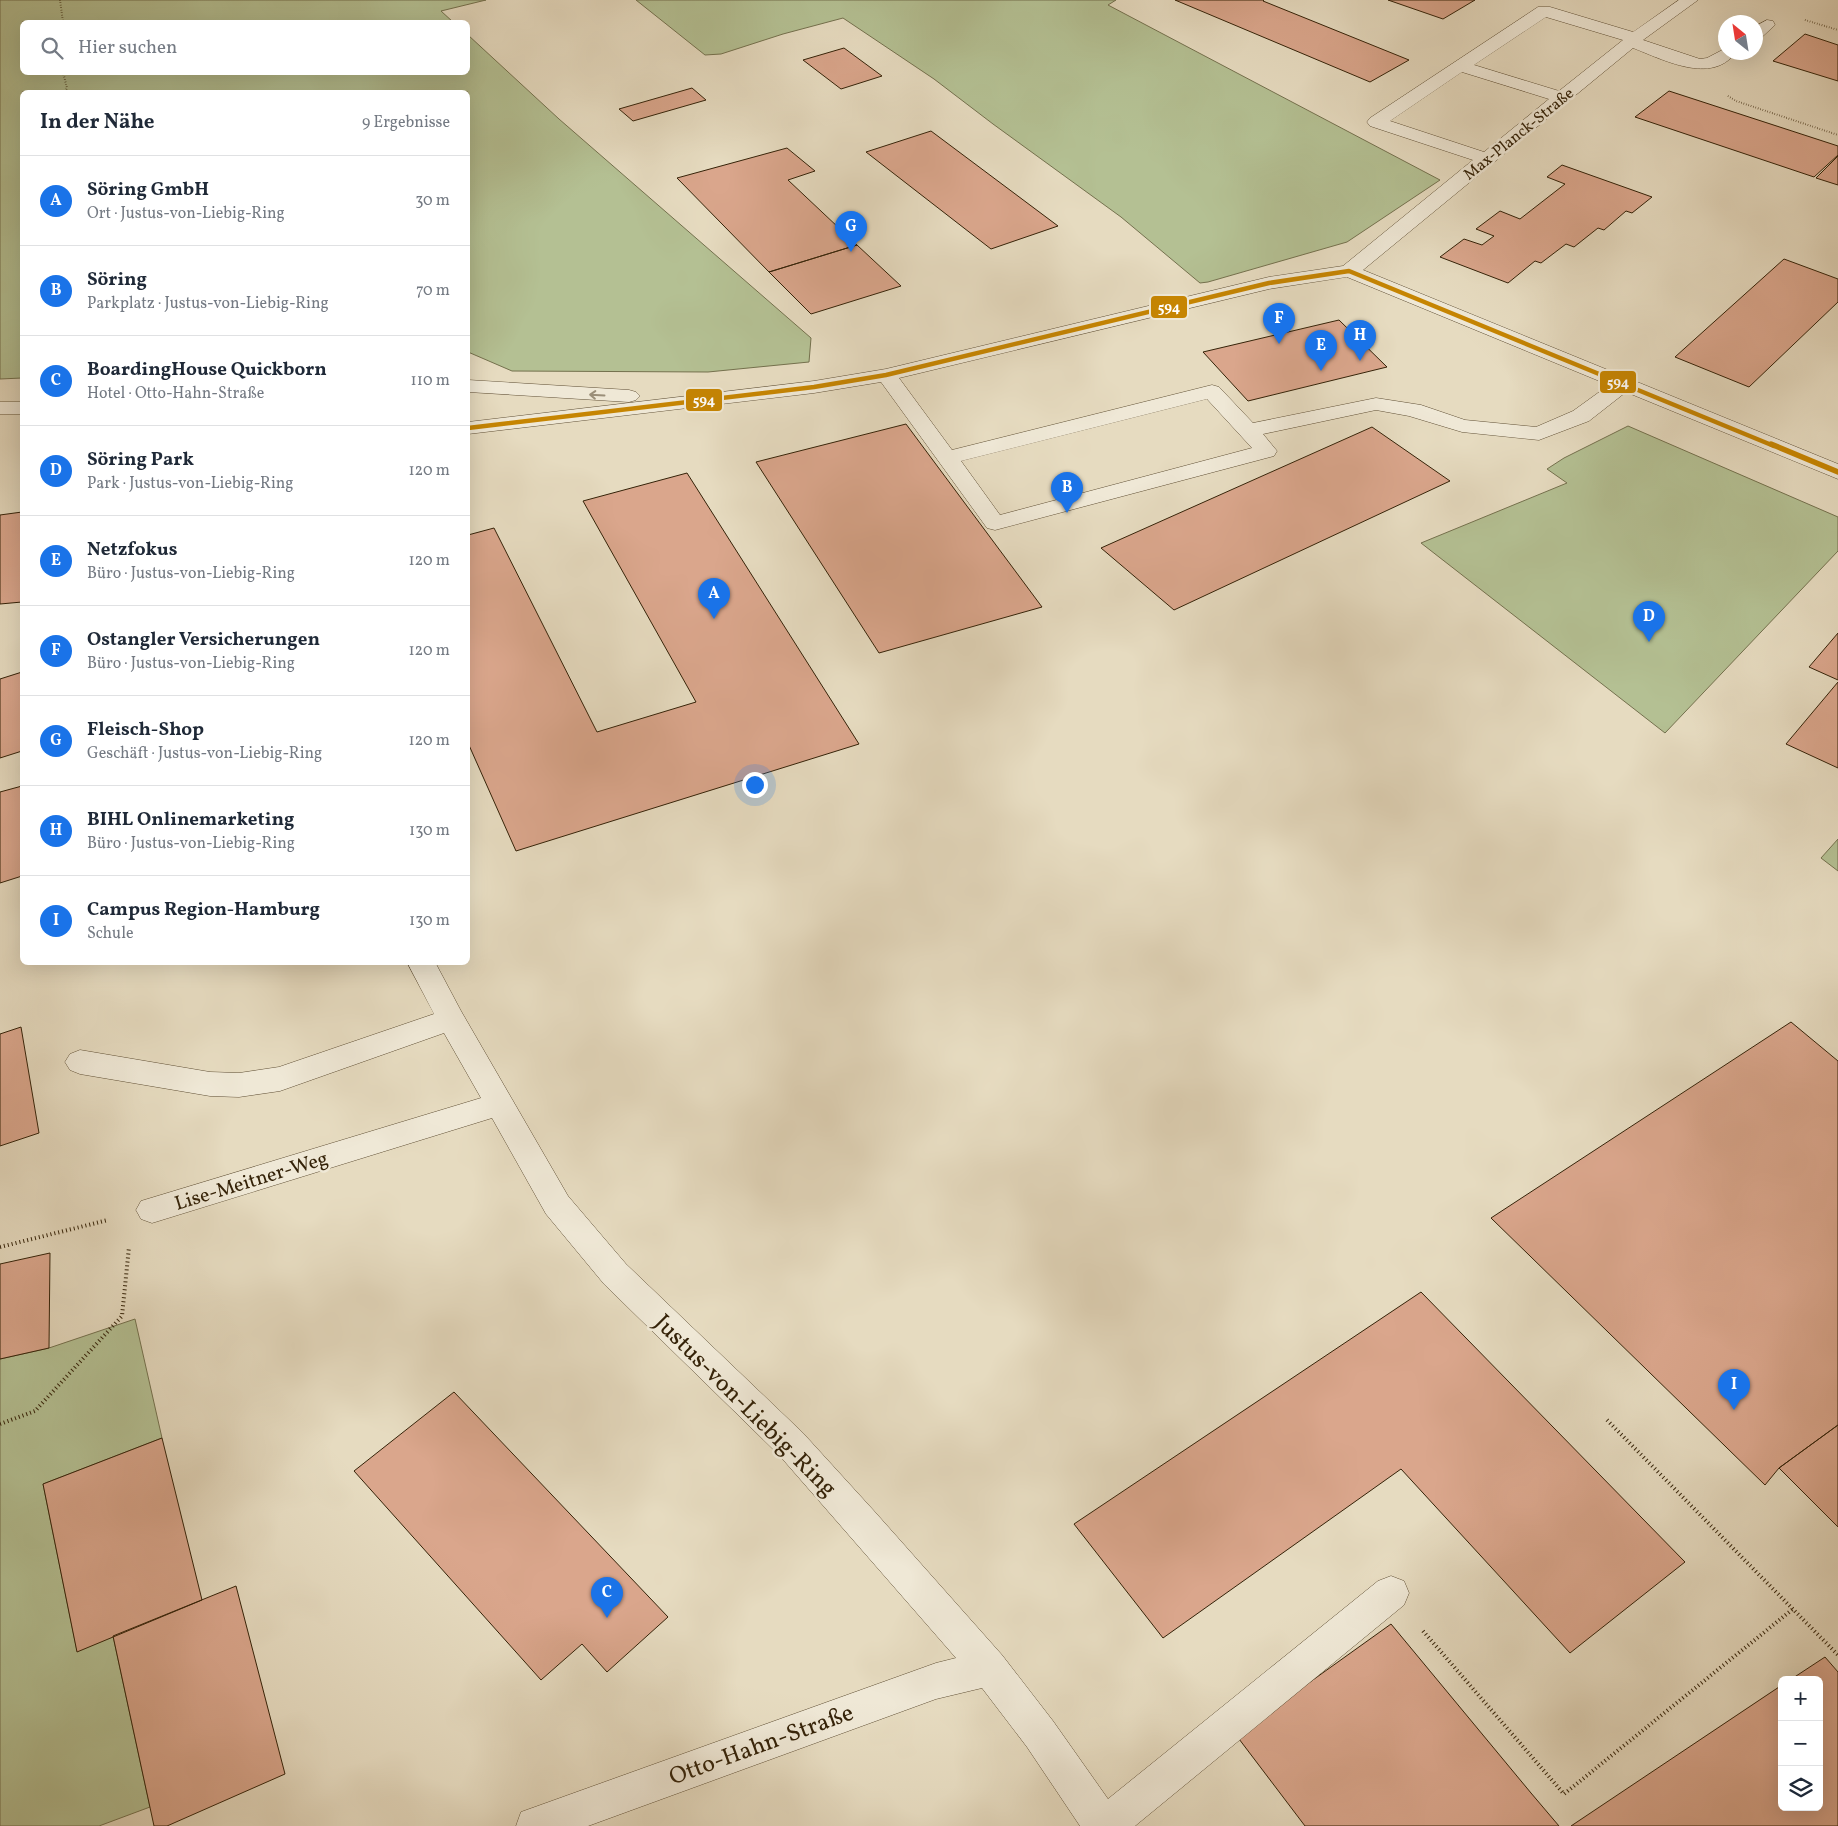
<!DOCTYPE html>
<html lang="de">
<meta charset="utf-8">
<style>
body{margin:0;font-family:Vollkorn,serif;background:#f2f2f3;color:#1f2937}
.controls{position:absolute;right:15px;bottom:15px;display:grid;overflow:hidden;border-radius:8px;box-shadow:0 5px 20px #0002}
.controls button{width:45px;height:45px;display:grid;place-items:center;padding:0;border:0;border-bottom:1px solid #e0e1e3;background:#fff;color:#1f2937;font:25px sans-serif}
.compass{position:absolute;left:1718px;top:15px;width:45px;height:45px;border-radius:50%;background:#fff;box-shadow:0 5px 20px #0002;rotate:330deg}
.you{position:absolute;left:754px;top:784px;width:18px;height:18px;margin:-12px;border:4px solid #fff;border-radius:50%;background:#1a73e8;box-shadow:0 0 0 8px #1a73e833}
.badge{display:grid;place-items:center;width:32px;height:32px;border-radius:50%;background:#1a73e8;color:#fff;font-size:16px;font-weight:700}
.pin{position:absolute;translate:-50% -41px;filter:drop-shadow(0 1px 2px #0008)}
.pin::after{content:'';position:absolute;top:26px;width:18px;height:15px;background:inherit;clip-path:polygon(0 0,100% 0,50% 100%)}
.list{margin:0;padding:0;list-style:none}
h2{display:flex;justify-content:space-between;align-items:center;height:65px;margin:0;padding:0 20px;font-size:21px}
h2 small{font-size:16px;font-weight:400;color:#747a83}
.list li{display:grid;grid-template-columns:32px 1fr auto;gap:15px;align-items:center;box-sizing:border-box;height:90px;padding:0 20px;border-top:1px solid #e0e1e3}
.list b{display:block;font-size:19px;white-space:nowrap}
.list p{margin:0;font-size:16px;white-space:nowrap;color:#747a83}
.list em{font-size:16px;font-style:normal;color:#747a83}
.icon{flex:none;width:28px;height:28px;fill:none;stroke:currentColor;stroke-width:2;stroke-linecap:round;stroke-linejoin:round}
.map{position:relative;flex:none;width:1838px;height:1826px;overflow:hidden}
.search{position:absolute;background:#fff;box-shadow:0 5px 20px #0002;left:20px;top:20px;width:450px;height:55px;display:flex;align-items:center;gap:12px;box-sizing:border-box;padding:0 18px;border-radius:8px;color:#747a83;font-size:19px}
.panel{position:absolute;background:#fff;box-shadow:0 5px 20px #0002;left:20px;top:90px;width:450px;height:875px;border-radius:8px}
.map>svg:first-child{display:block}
.green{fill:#b4c093;stroke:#74714e}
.building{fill:#daa68c;stroke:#342208}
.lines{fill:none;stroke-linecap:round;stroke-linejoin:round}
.minor-casing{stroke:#605036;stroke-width:1}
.path-far1{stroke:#342208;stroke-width:2;stroke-dasharray:0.5 2;stroke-linecap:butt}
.path{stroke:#342208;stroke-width:4;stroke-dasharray:1 3;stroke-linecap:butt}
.minor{fill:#efe8d6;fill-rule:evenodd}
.bus-1-far1-casing{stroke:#efe8d6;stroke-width:7}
.bus-1-casing{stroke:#efe8d6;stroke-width:9}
.bus-1-far1{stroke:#c68502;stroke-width:4.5}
.bus-1{stroke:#c68502;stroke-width:5.5}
.oneway{stroke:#9b8f79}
.labels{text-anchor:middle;stroke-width:5;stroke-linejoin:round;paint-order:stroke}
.far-street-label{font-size:16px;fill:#342208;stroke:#efe8d6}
.street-label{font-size:20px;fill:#342208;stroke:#efe8d6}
.near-street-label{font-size:24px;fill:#342208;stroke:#efe8d6}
.line-badge{stroke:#efe8d6;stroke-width:2}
.badge-label{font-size:14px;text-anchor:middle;font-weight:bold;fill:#fff}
</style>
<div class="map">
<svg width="1838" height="1826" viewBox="0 0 1838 1826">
<rect width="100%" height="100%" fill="#e6dbc0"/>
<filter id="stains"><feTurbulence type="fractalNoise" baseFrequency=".004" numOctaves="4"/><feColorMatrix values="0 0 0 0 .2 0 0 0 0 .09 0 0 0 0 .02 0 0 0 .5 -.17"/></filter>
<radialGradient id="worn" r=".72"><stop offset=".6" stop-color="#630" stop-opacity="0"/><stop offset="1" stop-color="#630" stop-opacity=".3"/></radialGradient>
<path class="green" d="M0 0H486L441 11 453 22H22V72H468V35L559 119 811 338 809 362 708 372 512 371 468 352V92H22V378L0 379Z
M636 0H1116L1108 5 1440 180 1347 242 1208 282 1200 283 1121 217 993 124 934 79 843 18 783 34 721 54 705 55Z
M1628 426 1838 517V551L1665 733 1421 543 1567 483 1547 469 1564 458Z
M1838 839V871L1821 858Z
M135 1319 162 1438 43 1484 77 1651 113 1636 150 1807 99 1826H0V1359L49 1348Z"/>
<path class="building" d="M1175 0H1264L1263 1 1409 60 1370 82Z
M1388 0H1475L1443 19Z
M1805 34 1838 45V81L1773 61Z
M844 48 882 76 841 89 803 60Z
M692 88 706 100 633 121 619 109Z
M1669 91 1838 146V155L1814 177 1635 117Z
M931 131 1058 226 991 249 866 152Z
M787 148 815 171 788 180 857 245 769 272 677 178Z
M1838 156V185L1816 178Z
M1562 165 1652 197 1632 213 1626 211 1604 230 1598 228 1574 247 1566 244 1541 263 1535 261 1508 283 1440 257 1464 239 1482 245 1494 236 1476 229 1500 211 1520 219 1565 184 1547 177Z
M857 245 901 286 811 314 769 272Z
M1784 259 1838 279V302L1749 387 1675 357Z
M1339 320 1387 367 1248 401 1203 352Z
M906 424 1042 607 879 653 756 462Z
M1372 427 1450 481 1174 610 1101 548Z
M687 473 859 744 516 851 468 743V535L494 528 597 732 696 702 583 501Z
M22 512V602L0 604V515Z
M1838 633V680L1809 667Z
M22 672V751L0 758V679Z
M1838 682V768L1786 744Z
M22 786V876L0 883V792Z
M1791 1022 1838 1061V1425L1779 1468 1765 1485 1491 1218Z
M21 1027 39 1133 0 1146V1034Z
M50 1253 49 1348 0 1359V1264Z
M1421 1292 1685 1562 1570 1653 1401 1469 1163 1638 1074 1524Z
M454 1392 668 1617 607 1672 582 1644 541 1680 354 1471Z
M1838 1425V1527L1779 1468Z
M162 1438 202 1600 77 1652 43 1484Z
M236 1586 285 1774 167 1826H154L113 1636Z
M1391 1624 1531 1793 1559 1826H1305L1236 1735Z
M1825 1657 1838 1672V1826H1571L1782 1685V1807H1819V1680H1790Z"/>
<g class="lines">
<defs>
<path id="minor" d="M1679 0H1698L1643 40 1700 59 1707 58 1726 48V52H1736C1712 86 1662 59 1633 48L1363 270 1838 464V479L1626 392 1589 421 1539 440 1462 432 1409 416 1376 410 1263 434 1277 451 1274 456 995 530 987 528 881 382 814 393 468 434V422L814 381 886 369 1269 277 1343 266 1473 160 1370 126 1367 122 1370 118 1538 7H1550L1633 32ZM1546 17 1623 40 1559 91 1474 65ZM1462 72 1549 99 1484 152 1390 121ZM1347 277 1609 385 1573 411 1536 427 1465 420 1421 405 1376 398 1253 423 1219 387 1212 385 952 450 899 378 1269 289ZM1207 399 1252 448 1000 515 961 461Z
M1767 20 1773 21 1775 25 1762 37 1756 38V26Z
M468 380 629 390 636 392 640 396 636 400 629 402 468 392Z
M0 402H22V414H0Z
M407 962H435L461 1011 568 1196 626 1264 803 1433 875 1512 1002 1655 1053 1721 1108 1799 1378 1581 1391 1576 1404 1581 1409 1593 1404 1605 1135 1826H1080L1027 1747 982 1688 936 1699 588 1826H516L521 1812 535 1807 936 1663 956 1658 779 1455 604 1284 546 1214 492 1118 152 1223 141 1219 136 1210 141 1201 481 1098 444 1033 280 1091 239 1097 210 1096 80 1074 70 1070 65 1062 70 1054 80 1050 210 1072 239 1073 279 1067 434 1014Z"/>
</defs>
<use href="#minor" class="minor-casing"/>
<path class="path-far1" d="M60 0 63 22
M1805 20 1838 30
M63 72 67 88 65 92
M1728 96 1736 101 1838 135"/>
<path class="path" d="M0 1247 108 1220
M1607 1420 1838 1655
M0 1424 35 1411 122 1316 129 1247
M1423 1631 1564 1794 1793 1609"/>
<use href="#minor" class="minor"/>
<defs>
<path id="bus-1-far1" d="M468 428 814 387 886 375 1269 283 1349 271 1774 446"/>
<path id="bus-1" d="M1771 444 1838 472"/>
</defs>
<use href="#bus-1-far1" class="bus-1-far1-casing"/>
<use href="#bus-1" class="bus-1-casing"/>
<use href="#bus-1-far1" class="bus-1-far1"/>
<use href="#bus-1" class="bus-1"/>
</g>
<defs><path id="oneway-shaft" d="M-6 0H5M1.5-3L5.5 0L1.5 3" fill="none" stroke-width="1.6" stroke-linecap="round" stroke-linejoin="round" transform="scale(1.25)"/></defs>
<use class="oneway" href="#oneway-shaft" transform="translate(597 395) rotate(-177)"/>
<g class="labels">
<g class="far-street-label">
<text transform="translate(1518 133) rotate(-39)" y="6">Max-Planck-Straße</text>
</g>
<g class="street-label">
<text transform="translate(251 1180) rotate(-17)" y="7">Lise-Meitner-Weg</text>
</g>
<g class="near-street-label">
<text transform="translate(746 1405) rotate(45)" y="8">Justus-von-Liebig-Ring</text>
<text transform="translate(761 1744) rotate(-20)" y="8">Otto-Hahn-Straße</text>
</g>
</g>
<g class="line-badge">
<rect x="1150" y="295" width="38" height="24" rx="5" fill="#c68502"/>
<rect x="1599" y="370" width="38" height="24" rx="5" fill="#c68502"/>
<rect x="685" y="388" width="38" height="24" rx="5" fill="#c68502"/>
</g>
<g class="badge-label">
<text x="1169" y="312">594</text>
<text x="1618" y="387">594</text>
<text x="704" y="405">594</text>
</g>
<rect width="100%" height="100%" filter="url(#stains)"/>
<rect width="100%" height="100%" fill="url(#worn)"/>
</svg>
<div class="controls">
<button>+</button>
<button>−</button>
<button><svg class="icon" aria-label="layers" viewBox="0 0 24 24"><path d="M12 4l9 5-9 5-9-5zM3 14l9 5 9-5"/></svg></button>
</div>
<svg class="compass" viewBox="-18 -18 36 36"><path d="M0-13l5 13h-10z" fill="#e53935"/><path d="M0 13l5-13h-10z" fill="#747a83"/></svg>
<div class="you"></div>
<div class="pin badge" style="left:714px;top:619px">A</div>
<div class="pin badge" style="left:1067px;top:513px">B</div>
<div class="pin badge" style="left:607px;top:1618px">C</div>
<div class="pin badge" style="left:1649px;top:642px">D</div>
<div class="pin badge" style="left:1321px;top:371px">E</div>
<div class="pin badge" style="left:1279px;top:344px">F</div>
<div class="pin badge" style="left:851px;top:252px">G</div>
<div class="pin badge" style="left:1360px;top:361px">H</div>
<div class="pin badge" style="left:1734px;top:1410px">I</div>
<div class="search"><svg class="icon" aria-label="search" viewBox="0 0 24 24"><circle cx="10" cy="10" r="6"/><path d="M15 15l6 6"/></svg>Hier suchen</div>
<section class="panel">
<h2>In der Nähe<small>9 Ergebnisse</small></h2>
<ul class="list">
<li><span class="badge">A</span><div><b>Söring GmbH</b><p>Ort · Justus-von-Liebig-Ring</p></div><em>30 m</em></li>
<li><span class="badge">B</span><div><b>Söring</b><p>Parkplatz · Justus-von-Liebig-Ring</p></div><em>70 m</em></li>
<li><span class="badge">C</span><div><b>BoardingHouse Quickborn</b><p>Hotel · Otto-Hahn-Straße</p></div><em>110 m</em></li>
<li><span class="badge">D</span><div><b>Söring Park</b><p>Park · Justus-von-Liebig-Ring</p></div><em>120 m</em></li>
<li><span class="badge">E</span><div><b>Netzfokus</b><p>Büro · Justus-von-Liebig-Ring</p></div><em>120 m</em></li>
<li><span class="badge">F</span><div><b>Ostangler Versicherungen</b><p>Büro · Justus-von-Liebig-Ring</p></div><em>120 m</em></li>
<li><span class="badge">G</span><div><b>Fleisch-Shop</b><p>Geschäft · Justus-von-Liebig-Ring</p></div><em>120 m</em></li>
<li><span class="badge">H</span><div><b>BIHL Onlinemarketing</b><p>Büro · Justus-von-Liebig-Ring</p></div><em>130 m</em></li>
<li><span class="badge">I</span><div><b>Campus Region-Hamburg</b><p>Schule</p></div><em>130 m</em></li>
</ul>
</section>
</div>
